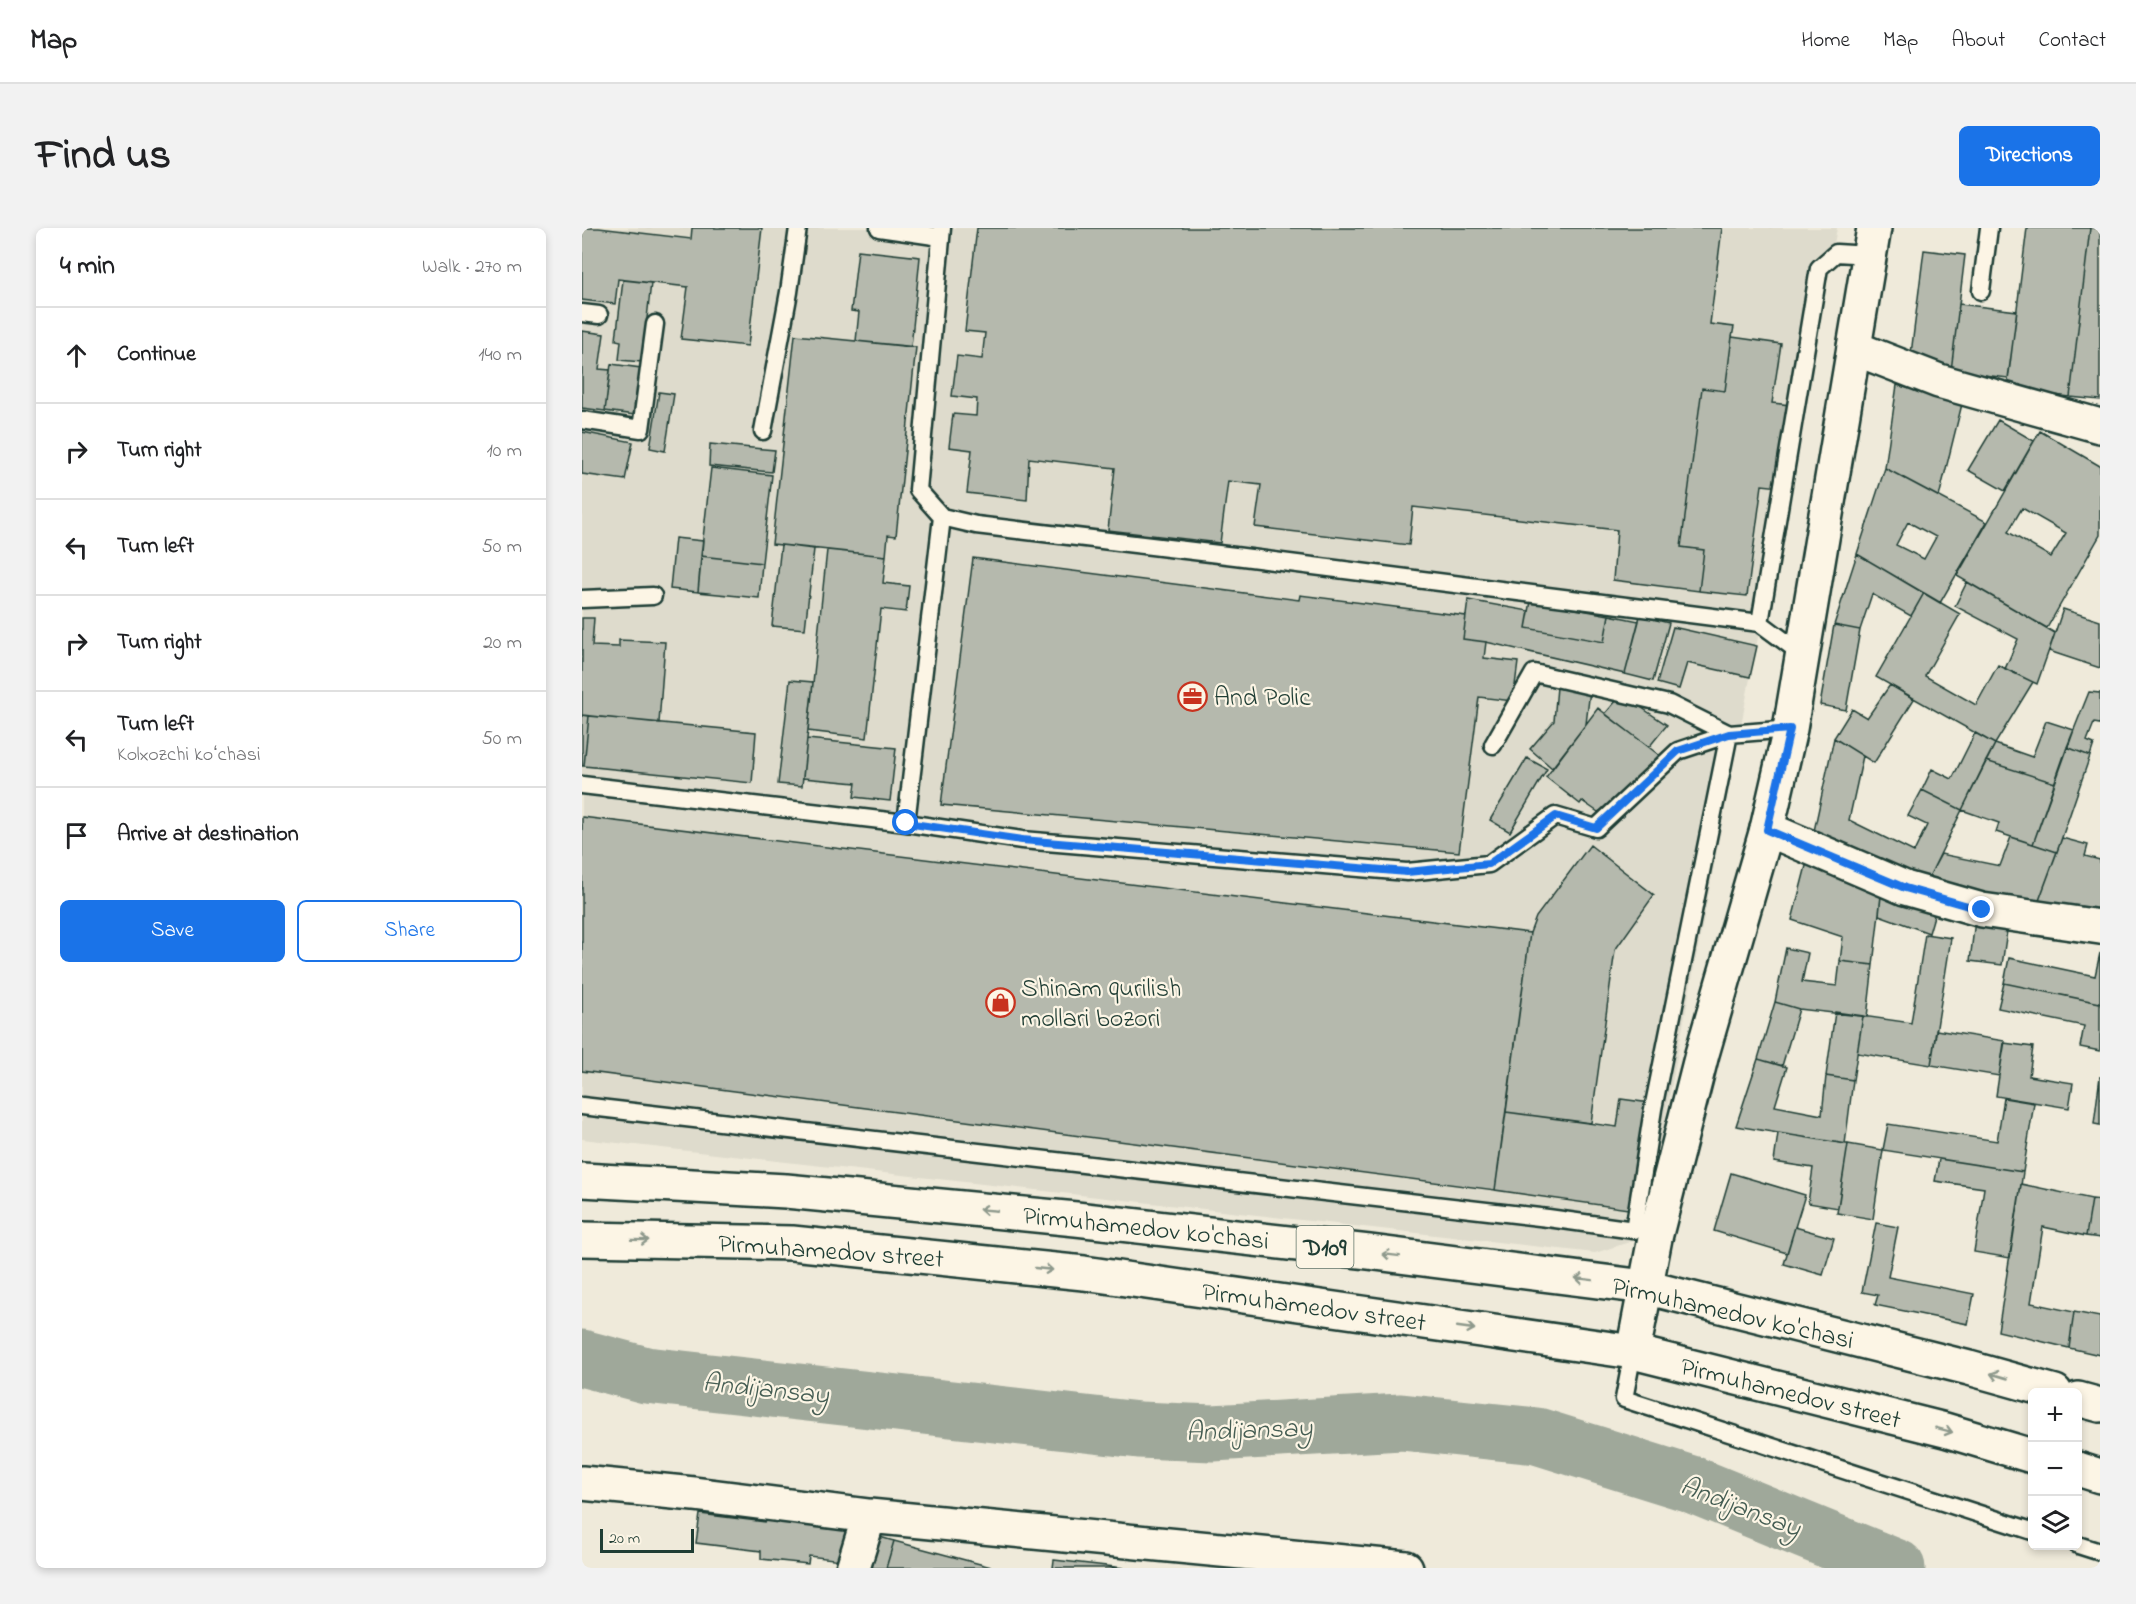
<!DOCTYPE html>
<meta charset="utf-8">
<style>
body{margin:0;font-family:"Indie Flower",sans-serif;background:#f2f2f2;color:#202124}
.controls{position:absolute;right:18px;bottom:18px;display:grid;overflow:hidden;border-radius:9px;box-shadow:0 3px 9px #0003}
.controls button{width:54px;height:54px;display:grid;place-items:center;padding:0;border:0;border-bottom:2px solid #e0e0e0;background:#fff;color:#202124;font:30px sans-serif}
.scale{position:absolute;left:18px;bottom:15px;width:94px;box-sizing:border-box;padding-left:6px;border:3px solid #1f3d34;border-top:0;font-size:16px;line-height:21px;white-space:nowrap;color:#1f3d34;-webkit-text-stroke:4px #fcf5e5;paint-order:stroke}
.stop{position:absolute;width:18px;height:18px;margin:-14px;border:4px solid #1a73e8;border-radius:50%;background:#fff}
.stop.end{background:#1a73e8;border-color:#fff;box-shadow:0 2px 6px #0008}
.list{margin:0;padding:0;list-style:none}
h2{display:flex;justify-content:space-between;align-items:center;height:78px;margin:0;padding:0 24px;font-size:26px}
h2 small{font-size:20px;font-weight:400;color:#757577}
.list li{display:grid;grid-template-columns:39px 1fr auto;gap:18px;align-items:center;box-sizing:border-box;height:96px;padding:0 24px;border-top:2px solid #e0e0e0}
.list b{display:block;font-size:22px;white-space:nowrap}
.list p{margin:0;font-size:20px;white-space:nowrap;color:#757577}
.list em{font-size:20px;font-style:normal;color:#757577}
.actions{display:flex;gap:12px;padding:18px 24px}
.actions a{flex:1;padding:14px 0;border:2px solid #1a73e8;border-radius:9px;text-align:center;font-size:21px;color:#1a73e8}
.actions .main{background:#1a73e8;color:#fff}
.icon{flex:none;width:33px;height:33px;fill:none;stroke:currentColor;stroke-width:2;stroke-linecap:round;stroke-linejoin:round}
.map{position:relative;flex:none;width:1518px;height:1340px;overflow:hidden;border-radius:9px}
header{display:flex;align-items:center;gap:36px;box-sizing:border-box;height:84px;padding:0 30px;background:#fff;border-bottom:2px solid #e0e0e0}
header strong{font-size:28px}
nav{display:flex;gap:33px;margin-inline-start:auto;font-size:21px}
.intro{display:flex;align-items:center;justify-content:space-between;box-sizing:border-box;height:144px;padding:0 36px}
h1{margin:0;font-size:42px}
.button{padding:15px 27px;border-radius:9px;background:#1a73e8;color:#fff;font-size:21px;font-weight:700}
main{display:flex;gap:36px;padding:0 36px}
aside{flex:1;background:#fff;border-radius:9px;box-shadow:0 3px 9px #0003}
.map>svg:first-child{display:block}
.built{fill:#dedbcc}
.lines{fill:none;stroke-linecap:round;stroke-linejoin:round}
.river{stroke:#9fa89a;stroke-width:57}
.building{fill:#b5b9ad;stroke:#1f3d34;stroke-width:1.5;fill-rule:evenodd}
.service-casing{stroke:#1f3d34;stroke-width:21}
.minor-casing{stroke:#1f3d34;stroke-width:38}
.tertiary-casing{stroke:#1f3d34;stroke-width:38}
.primary-casing{stroke:#1f3d34;stroke-width:38}
.service{stroke:#fcf5e5;stroke-width:16}
.minor{stroke:#fcf5e5;stroke-width:33}
.tertiary{stroke:#fcf5e5;stroke-width:33}
.primary{stroke:#fcf5e5;stroke-width:33}
.oneway{stroke:#8e998c}
.route{stroke:#1a73e8;stroke-width:8}
.labels{text-anchor:middle;stroke-width:4.5;stroke-linejoin:round;paint-order:stroke}
.shield{fill:#fcf5e5;stroke:#617469;stroke-width:1.5}
.shield-label{font-size:24px;font-weight:bold;fill:#1f3d34}
.poi-label{font-size:26px;fill:#1f3d34;stroke:#fcf5e5;text-anchor:start}
.street-label{font-size:26px;fill:#1f3d34;stroke:#fcf5e5}
.water-label{font-size:27px;font-style:italic;fill:#455d53;stroke:#fcf5e5}
</style>
<header>
<strong>Map</strong>
<nav><a>Home</a><a>Map</a><a>About</a><a>Contact</a></nav>
</header>
<div class="intro"><h1>Find us</h1><a class="button">Directions</a></div>
<main>
<aside>
<h2>4 min<small>Walk · 270 m</small></h2>
<ul class="list">
<li><svg class="icon" aria-label="ahead" viewBox="0 0 24 24"><path d="M12 20V5M6 11l6-6 6 6"/></svg><div><b>Continue</b></div><em>140 m</em></li>
<li><svg class="icon" aria-label="right" viewBox="0 0 24 24"><path d="M7 20v-9h11M14 6l5 5-5 5"/></svg><div><b>Turn right</b></div><em>10 m</em></li>
<li><svg class="icon" aria-label="left" viewBox="0 0 24 24"><path d="M17 20v-9H6M10 6l-5 5 5 5"/></svg><div><b>Turn left</b></div><em>50 m</em></li>
<li><svg class="icon" aria-label="right" viewBox="0 0 24 24"><path d="M7 20v-9h11M14 6l5 5-5 5"/></svg><div><b>Turn right</b></div><em>20 m</em></li>
<li><svg class="icon" aria-label="left" viewBox="0 0 24 24"><path d="M17 20v-9H6M10 6l-5 5 5 5"/></svg><div><b>Turn left</b><p>Kolxozchi koʻchasi</p></div><em>50 m</em></li>
<li><svg class="icon" aria-label="arrive" viewBox="0 0 24 24"><path d="M6 21V4h12l-3 4 3 4H6"/></svg><div><b>Arrive at destination</b></div></li>
</ul>
<div class="actions"><a class="main">Save</a><a>Share</a></div>
</aside>
<div class="map">
<svg width="1518" height="1340" viewBox="0 0 1518 1340">
<rect width="100%" height="100%" fill="#efeada"/>
<filter id="ink" filterUnits="userSpaceOnUse"><feTurbulence type="fractalNoise" baseFrequency=".0167" numOctaves="2"/><feDisplacementMap in="SourceGraphic" scale="12" xChannelSelector="R" yChannelSelector="G"/><feConvolveMatrix kernelMatrix="1 2 1 2 8 2 1 2 1" color-interpolation-filters="sRGB"/></filter>
<g filter="url(#ink)">
<path class="built" d="M0 0H1255L1060 1010 1013 1025 0 911Z"/>
<g class="lines">
<path class="river" d="M0 1130 64 1147 557 1202 631 1205 819 1194 955 1208 1109 1256 1315 1340"/>
</g>
<path class="building" d="M0 0H17L109 11 110 0H180L166 118 99 111 106 59 36 51 33 76 0 72Z
M395 0H1140L1128 96 1152 99 1150 109 1143 163 1120 160 1099 319 1122 322 1117 363 1031 352 1035 302 831 279 827 317 673 299 679 257 646 253 638 315 526 302 533 240 447 230 445 272 385 265 390 222 367 219 371 186 394 188 395 171 370 168 375 128 400 131 403 105 383 103Z
M1445 0H1508L1488 169 1425 161Z
M1508 0H1518V172L1488 169Z
M276 22 338 29 329 119 274 113 277 84 269 83Z
M1342 22 1383 27 1369 143 1329 126Z
M41 52 69 55 60 134 37 132 39 113 34 112Z
M1377 76 1435 83 1426 150 1369 143Z
M0 103 22 106 17 141 28 142 23 183 0 180Z
M213 107 334 119 314 308 306 307 304 328 190 316Z
M1150 109 1199 116 1190 175 1209 177 1198 259 1180 257 1165 368 1117 363 1122 322 1099 319 1120 160 1143 163Z
M29 136 59 140 53 187 23 183Z
M1315 157 1380 176 1357 269 1303 240Z
M77 164 92 166 83 223 68 220Z
M1416 192 1452 213 1423 263 1386 242Z
M1458 203 1518 238V307L1465 400 1375 348ZM1440 280 1484 305 1469 329 1426 304Z
M0 204 51 214 43 252 0 246Z
M128 216 193 222 190 244 127 238Z
M129 240 190 247 180 335 119 328Z
M1303 240 1405 294 1358 375 1275 326ZM1326 294 1354 309 1342 331 1314 317Z
M93 310 121 313 116 364 88 361Z
M199 317 232 321 223 401 190 398Z
M245 322 304 328 301 355 327 358 324 384 299 381 285 510 226 503Z
M1275 326 1342 365 1329 388 1290 366 1278 402 1252 397Z
M119 328 180 335 177 370 116 364Z
M391 330 717 372 718 367 884 388 881 411 904 414 902 430 936 434 931 473 897 469 877 624 359 577Z
M1385 354 1473 405 1455 456 1423 441 1436 411 1373 378Z
M1342 365 1378 386 1343 448 1394 477 1416 437 1451 454 1413 516 1294 449Z
M886 372 947 383 944 400 1022 414 1027 387 1057 393 1043 446 904 414 881 411Z
M949 373 1027 387 1022 414 944 400Z
M1481 381 1518 393V440L1467 423Z
M1058 388 1087 395 1071 453 1043 446Z
M0 390H12L10 418 37 419V412L83 414 77 495 0 487Z
M1252 397 1278 402 1264 482 1238 477Z
M1091 399 1175 418 1168 449 1105 435 1097 461 1075 455Z
M208 452 231 454 220 558 196 556Z
M1308 457 1332 471 1292 535 1252 510 1270 481 1285 490Z
M975 459 1008 462 1004 496 970 540 948 521 972 493Z
M1507 464 1518 465V496L1512 495 1505 513 1512 516 1508 528 1485 519Z
M1039 467 1061 474 1060 480 1085 497 1067 519 1023 486Z
M1016 480 1077 527 1037 574 1016 584 1000 573 998 576 964 549Z
M0 487 7 488 2 538H0Z
M7 488 174 504 170 555 2 538Z
M1464 493 1492 502 1473 555 1404 533 1413 516 1450 529Z
M1393 505 1413 516 1380 582 1340 562 1350 541 1370 551Z
M1252 510 1281 528 1267 592 1332 624 1345 597 1326 588 1340 562 1380 582 1342 659 1232 603Z
M225 511 314 520 308 573 272 569 274 555 221 550Z
M1485 519 1508 528 1475 624 1451 616Z
M945 530 965 541 928 604 908 592Z
M1404 533 1473 555 1451 616 1414 604 1417 595 1380 582Z
M0 589 948 705 913 962 0 843Z
M1429 609 1475 624 1455 678 1343 656 1359 626 1418 638Z
M1480 610 1506 617 1503 628 1518 632V689L1455 678Z
M1008 617 1072 667 1033 722 1009 895 924 884 948 705 954 689Z
M1226 630 1300 659 1291 737 1258 733 1261 709 1210 692Z
M1300 659 1354 681 1347 705 1297 687Z
M1393 692 1426 696 1420 737 1388 733Z
M1343 706 1369 710 1349 837 1275 825 1281 788 1329 795Z
M1204 720 1226 725 1220 754 1255 758 1258 733 1291 737 1285 789 1217 781 1193 774Z
M1518 725V775L1422 755 1427 730 1513 748Z
M1422 755 1518 775V823L1498 819 1502 798 1416 780Z
M1193 774 1217 781 1200 838 1176 831Z
M1253 784 1281 788 1271 852 1244 848Z
M1354 802 1423 813 1417 848 1349 837Z
M1422 815 1451 819 1447 848 1491 855 1487 880 1414 868Z
M1176 831 1205 839 1193 878 1240 887 1244 848 1271 852 1263 916 1154 898Z
M1518 848V897L1512 896Z
M1422 870 1452 875 1441 944 1301 922 1306 896 1415 913Z
M1039 871 1068 875 1053 982 913 962 924 884 1035 899Z
M1196 905 1266 916 1256 980 1226 975 1231 940 1192 934Z
M1266 916 1301 922 1291 991 1255 985Z
M1357 931 1441 944 1428 1030 1392 1024 1402 960 1353 953Z
M1149 945 1223 967 1205 1025 1132 1003Z
M1439 956 1510 971 1504 1008 1461 999 1449 1075 1492 1084 1487 1120 1416 1103Z
M1510 971 1518 972V1010L1504 1008Z
M1294 995 1316 999 1306 1049 1392 1066 1386 1096 1293 1077 1296 1067 1280 1064Z
M1213 999 1252 1010 1241 1047 1202 1036Z
M1492 1084 1518 1089V1127L1487 1120Z
M118 1286 183 1294V1286L271 1302 267 1333 227 1328 226 1336 179 1331V1323L114 1315Z
M287 1306 312 1313 304 1340H278Z
M312 1313 413 1340H304Z
M472 1332 542 1340H471Z"/>
<g class="lines">
<defs>
<path id="service" d="M297 0 359 9
M360 0 336 262 360 289 394 297 653 328 1178 395
M1399 63 1407 0
M0 85 17 87
M0 192 59 201 73 96
M181 203 207 64 216 0
M0 371 71 368
M1220 426 1178 395 1237 40 1254 25 1287 27
M0 557 324 595 440 612 825 644 907 636 973 588 1014 600 1096 523 1147 506 1208 501
M324 595 360 289
M0 878 966 990 1052 1002 1071 881 1147 506 1087 476 952 445 911 517
M1051 1124 1042 1171 1450 1303
M1496 1317 1518 1324"/>
<path id="minor" d="M1272 120 1357 153 1518 198
M1185 601 1323 660 1400 682 1518 699
M0 1255 112 1266 287 1288 824 1340
M271 1340 287 1288"/>
<path id="tertiary" d="M1051 1124 1073 1010 1120 826 1185 601 1208 501 1292 0"/>
<path id="primary" d="M0 952 204 963 494 991 787 1024 1063 1059 1387 1140 1473 1164
M0 1011 210 1015 502 1045 1051 1124 1363 1202 1450 1228
M1496 1171 1518 1177
M1496 1241 1518 1248"/>
</defs>
<use href="#service" class="service-casing"/>
<use href="#minor" class="minor-casing"/>
<use href="#tertiary" class="tertiary-casing"/>
<use href="#primary" class="primary-casing"/>
<use href="#service" class="service"/>
<use href="#minor" class="minor"/>
<use href="#tertiary" class="tertiary"/>
<use href="#primary" class="primary"/>
</g>
<defs><path id="oneway-shaft" d="M-6 0H5M1.5-3L5.5 0L1.5 3" fill="none" stroke-width="1.6" stroke-linecap="round" stroke-linejoin="round" transform="scale(1.5)"/></defs>
<g class="oneway">
<use href="#oneway-shaft" transform="translate(406 982) rotate(-175)"/>
<use href="#oneway-shaft" transform="translate(58 1012) rotate(1)"/>
<use href="#oneway-shaft" transform="translate(809 1027) rotate(-173)"/>
<use href="#oneway-shaft" transform="translate(462 1041) rotate(6)"/>
<use href="#oneway-shaft" transform="translate(1002 1051) rotate(-173)"/>
<use href="#oneway-shaft" transform="translate(884 1100) rotate(8)"/>
<use href="#oneway-shaft" transform="translate(1417 1148) rotate(-164)"/>
<use href="#oneway-shaft" transform="translate(1362 1202) rotate(15)"/>
</g>
</g>
<g class="lines" filter="url(#ink)">
<path class="route" d="M324 595 440 612 825 644 907 636 974 588 1014 600 1096 523 1147 506 1208 501 1185 602 1323 660 1400 682"/>
</g>
<defs>
<symbol id="office-ring" viewBox="-11 -11 22 22"><circle r="9.5" fill="#fcf5e5" stroke="#c8321e" stroke-width="1.5"/><path d="M-6-3h4V-5.5h4V-3h4V5H-6ZM-1-4.5V-3h2v-1.5ZM-6 0V1H6V0Z" fill="#c8321e"/></symbol>
<symbol id="shop-ring" viewBox="-11 -11 22 22"><circle r="9.5" fill="#fcf5e5" stroke="#c8321e" stroke-width="1.5"/><path d="M-5-2.5h2.3a2.7 3.5 0 0 1 5.4 0H5L5.5 6h-11ZM-1.5-2.5h3a1.5 2.3 0 0 0-3 0Z" fill="#c8321e"/></symbol>
</defs>
<g fill-rule="evenodd">
<use href="#office-ring" x="594" y="452" width="33" height="33"/>
<use href="#shop-ring" x="402" y="758" width="33" height="33"/>
</g>
<g class="labels">
<rect class="shield" x="714.5" y="998" width="57" height="42" rx="4.5"/>
<g class="shield-label">
<text x="743" y="1027">D109</text>
</g>
<g class="poi-label">
<text x="632" y="477">And Polic</text>
<text x="439" y="768">Shinam qurilish<tspan x="439" dy="30">mollari bozori</tspan></text>
</g>
<g class="street-label">
<text transform="translate(564 999) rotate(6)" y="9">Pirmuhamedov ko'chasi</text>
<text transform="translate(249 1022) rotate(4)" y="9">Pirmuhamedov street</text>
<text transform="translate(732 1078) rotate(8)" y="9">Pirmuhamedov street</text>
<text transform="translate(1151 1084) rotate(13)" y="9">Pirmuhamedov ko'chasi</text>
<text transform="translate(1209 1164) rotate(14)" y="9">Pirmuhamedov street</text>
</g>
<g class="water-label">
<text transform="translate(184 1160) rotate(6)" y="9">Andijansay</text>
<text transform="translate(667 1201) rotate(-2)" y="9">Andijansay</text>
<text transform="translate(1159 1278) rotate(21)" y="9">Andijansay</text>
</g>
</g>
</svg>
<div class="controls">
<button>+</button>
<button>−</button>
<button><svg class="icon" aria-label="layers" viewBox="0 0 24 24"><path d="M12 4l9 5-9 5-9-5zM3 14l9 5 9-5"/></svg></button>
</div>
<div class="scale">20 m</div>
<div class="stop" style="left:324px;top:595px"></div>
<div class="stop end" style="left:1400px;top:682px"></div>
</div>
</main>
